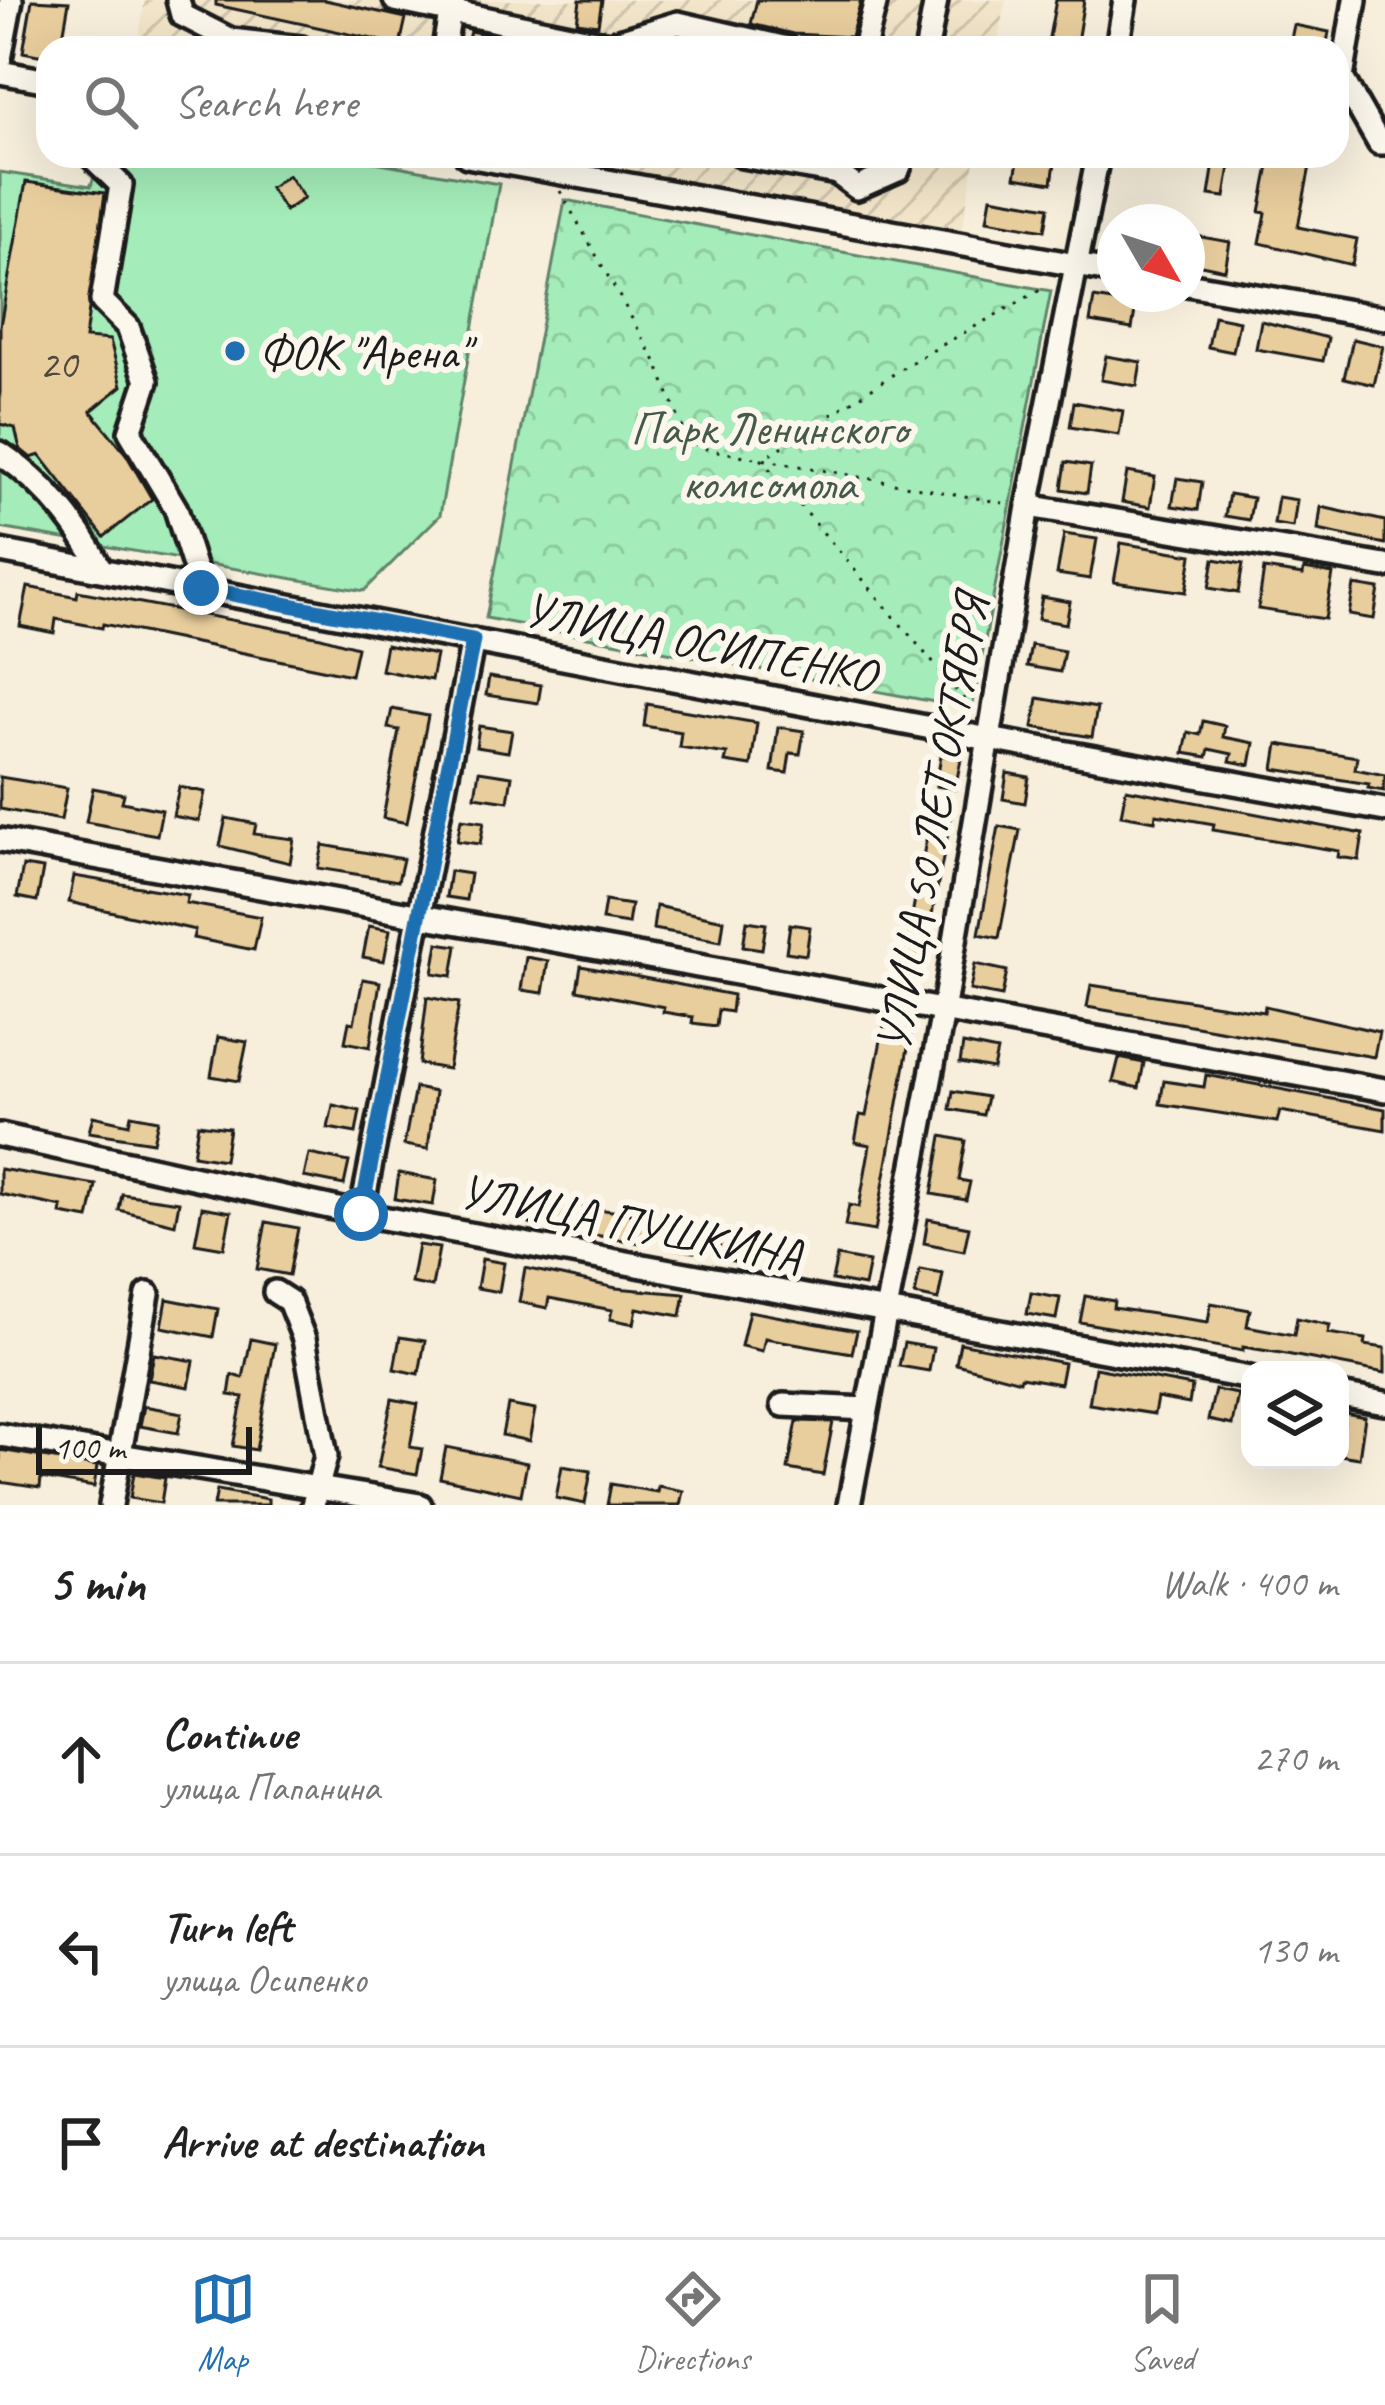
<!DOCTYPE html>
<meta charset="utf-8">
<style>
body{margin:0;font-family:Caveat,sans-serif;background:#f6f6f6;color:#222}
.controls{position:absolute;right:36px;bottom:36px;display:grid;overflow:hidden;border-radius:24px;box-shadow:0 12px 48px #0002}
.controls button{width:108px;height:108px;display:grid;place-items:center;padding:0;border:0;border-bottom:3px solid #e0e0e0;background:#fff;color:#222;font:60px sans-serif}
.compass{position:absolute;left:1097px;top:204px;width:108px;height:108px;border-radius:50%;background:#fff;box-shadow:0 12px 48px #0002;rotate:129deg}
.scale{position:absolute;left:36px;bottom:30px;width:216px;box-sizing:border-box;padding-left:12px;border:6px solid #1c1c1c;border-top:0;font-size:33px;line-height:42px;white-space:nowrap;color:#1c1c1c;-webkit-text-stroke:9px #fbf7ec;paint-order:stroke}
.stop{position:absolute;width:36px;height:36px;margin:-27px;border:9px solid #1f6fb2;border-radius:50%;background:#fff}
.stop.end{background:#1f6fb2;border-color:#fff;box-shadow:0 3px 12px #0008}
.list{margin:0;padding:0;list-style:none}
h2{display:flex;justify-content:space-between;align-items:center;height:156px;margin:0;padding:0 48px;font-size:51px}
h2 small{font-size:39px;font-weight:400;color:#767676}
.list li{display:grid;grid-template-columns:78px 1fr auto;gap:36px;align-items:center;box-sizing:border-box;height:192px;padding:0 48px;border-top:3px solid #e0e0e0}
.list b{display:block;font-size:45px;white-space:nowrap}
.list p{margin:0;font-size:39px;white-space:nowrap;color:#767676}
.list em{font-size:39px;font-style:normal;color:#767676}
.icon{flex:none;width:66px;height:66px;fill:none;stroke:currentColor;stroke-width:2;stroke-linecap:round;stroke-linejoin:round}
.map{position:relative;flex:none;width:1385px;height:1505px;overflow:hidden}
.search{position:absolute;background:#fff;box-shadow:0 12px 48px #0002;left:36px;right:36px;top:36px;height:132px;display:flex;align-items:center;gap:30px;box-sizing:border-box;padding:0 42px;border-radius:36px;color:#767676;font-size:45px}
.sheet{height:732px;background:#fff}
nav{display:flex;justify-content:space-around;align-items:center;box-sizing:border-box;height:168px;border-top:3px solid #e0e0e0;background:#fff;font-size:33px;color:#767676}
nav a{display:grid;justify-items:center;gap:6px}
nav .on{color:#1f6fb2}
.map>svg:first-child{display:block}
.industrial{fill:url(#industrial-furrows)}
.green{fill:#a4ecb9;stroke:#60846a;stroke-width:3}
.forest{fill:url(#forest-crowns);stroke:#60846a;stroke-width:3}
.building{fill:#e8cd9d;stroke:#1c1c1c;stroke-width:3}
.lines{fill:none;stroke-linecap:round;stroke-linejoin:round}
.minor-casing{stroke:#1c1c1c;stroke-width:30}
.path{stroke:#1c1c1c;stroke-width:3;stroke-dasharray:3 9;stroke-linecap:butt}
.minor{stroke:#fbf7ec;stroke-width:21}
.route{stroke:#1f6fb2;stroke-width:15}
.poi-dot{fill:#1f6fb2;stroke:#fbf7ec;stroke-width:4.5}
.labels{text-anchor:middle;stroke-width:12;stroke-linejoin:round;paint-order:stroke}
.number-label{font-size:42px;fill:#4f483c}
.poi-label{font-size:48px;fill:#1c1c1c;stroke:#fbf7ec;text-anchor:start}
.park-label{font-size:48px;fill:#455a4b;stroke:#fbf7ec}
.street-label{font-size:48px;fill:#1c1c1c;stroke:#fbf7ec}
</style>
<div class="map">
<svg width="1385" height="1505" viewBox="0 0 1385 1505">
<defs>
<pattern id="industrial-furrows" width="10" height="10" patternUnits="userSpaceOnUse" patternTransform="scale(3)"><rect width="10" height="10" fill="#f2e5c9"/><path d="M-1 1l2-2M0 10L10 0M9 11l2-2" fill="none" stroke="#cfc4ac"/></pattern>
<pattern id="forest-crowns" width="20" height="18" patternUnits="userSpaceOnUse" patternTransform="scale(3)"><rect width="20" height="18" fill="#a4ecb9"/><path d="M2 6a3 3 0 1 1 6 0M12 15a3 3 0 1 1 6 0" fill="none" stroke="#8dca9e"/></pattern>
</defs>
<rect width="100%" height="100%" fill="#f7efdc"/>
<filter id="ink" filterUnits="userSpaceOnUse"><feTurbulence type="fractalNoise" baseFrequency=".00833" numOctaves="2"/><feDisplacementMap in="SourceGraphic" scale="24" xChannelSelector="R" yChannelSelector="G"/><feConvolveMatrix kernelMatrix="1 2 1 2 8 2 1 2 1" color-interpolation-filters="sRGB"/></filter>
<g filter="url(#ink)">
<path class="industrial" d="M145 0H1006L996 48H137Z
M562 156H976L960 237Z"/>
<path class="green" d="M100 156H341L499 184 440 515 364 591 0 528V172L91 186Z"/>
<path class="forest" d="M565 200 1051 291 972 709 486 618Z"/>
<path class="building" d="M32 0 69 2 61 48H48V57L23 52Z
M216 0H325L406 18 400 45 216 5Z
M580 0H602L598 25 577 22Z
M757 0H861L851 37 793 34 751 24Z
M1056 0H1084L1076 48H1047Z
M1294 25 1329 32 1326 48H1289Z
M470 31 547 47V48H466Z
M1019 156H1056L1052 183 1015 177Z
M1271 156H1312L1298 227 1357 239 1352 265 1260 243 1266 213 1260 212Z
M1215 157 1231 160 1225 197 1209 195Z
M288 175 304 198 285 211 270 188Z
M26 182 105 193 85 338 110 340 122 386 91 411 126 454 152 499 104 537 40 455 31 458 20 449 15 428 0 424V326Z
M991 197 1049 207 1045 230 987 220Z
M1190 235 1230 242 1225 270 1187 262Z
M1094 298 1136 305 1132 329 1090 322Z
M1214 316 1239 321 1233 352 1208 347Z
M1261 321 1328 338 1323 361 1256 349Z
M1353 339 1383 346 1374 385 1344 378Z
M1106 356 1141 362 1137 386 1101 380Z
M1074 402 1123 411 1119 435 1070 427Z
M1066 462 1091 466 1087 493 1062 489Z
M1127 472 1155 477 1150 507 1122 502Z
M1177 478 1202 482 1198 510 1172 506Z
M1229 494 1253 498 1249 520 1225 516Z
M1278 497 1297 500 1293 527 1274 524Z
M1321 507 1385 521V544L1318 530Z
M1064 534 1097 539 1090 579 1057 574Z
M1121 543 1192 555 1186 592 1114 582Z
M1214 559 1243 564 1238 593 1209 588Z
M1264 569 1303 575 1304 569 1333 574 1325 619 1258 609Z
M1354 585 1379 589 1374 619 1349 615Z
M28 587 77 597 78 591 321 637 357 647 351 675 103 624 102 628 56 619 54 633 20 626Z
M1042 597 1070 602 1066 624 1038 619Z
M386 645 436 655 431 680 381 670Z
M1031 645 1064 651 1060 672 1027 666Z
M489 677 541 685 538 703 486 695Z
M1038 698 1097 708 1092 737 1033 727Z
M647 704 757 723 751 766 725 762 727 754 679 747 681 732 644 726Z
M392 709 428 716 407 823 383 818 399 730 388 728Z
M1203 721 1225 726 1223 737 1254 743 1250 765 1230 761 1232 754 1209 749 1207 757 1184 753 1188 732 1200 735Z
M479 726 512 731 508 752 476 747Z
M778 727 804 731 800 754 790 753 787 773 772 771Z
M1278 744 1357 757 1355 769 1385 775 1384 791 1368 788 1369 784 1274 769Z
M941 755 961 759 955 789 936 786Z
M479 771 512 776 508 801 475 796Z
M1007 773 1029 777 1025 803 1003 799Z
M0 777 67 788 61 820 0 809Z
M179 787 205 792 199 821 173 816Z
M93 788 124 794 122 802 162 810 157 835 86 822Z
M1126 789 1363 834 1359 860 1338 857 1339 851 1213 830 1214 824 1156 814 1155 821 1121 815Z
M932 809 952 813 919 980 897 976 902 951 905 952Z
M226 818 256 824 254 834 294 839 290 863 220 846Z
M461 819 484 822 480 844 457 841Z
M999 826 1020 830 999 938 979 934Z
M323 845 403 859 398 881 318 868Z
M23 866 43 869 37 901 17 897Z
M450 871 470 874 466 900 446 897Z
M74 876 188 895 186 903 261 917 254 950 193 938 195 930 69 902Z
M605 901 631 905 628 924 602 920Z
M656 906 724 920 721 941 653 929Z
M747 921 766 924 762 949 743 946Z
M790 924 810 927 806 955 786 952Z
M369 926 390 930 384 961 363 957Z
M438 943 457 946 452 976 433 973Z
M526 957 548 961 543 993 521 990Z
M975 964 1007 971 1002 996 970 990Z
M581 966 733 995 731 1012 718 1010 716 1026 692 1023 693 1017 663 1012 664 1007 577 990Z
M363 979 380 982 370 1047 345 1042 349 1022 354 1023Z
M1091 985 1264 1012 1265 1006 1379 1032 1374 1057 1087 1007Z
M427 997 459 1003 448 1069 419 1064Z
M884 1025 911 1031 875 1231 845 1226 849 1205 859 1207 870 1145 855 1142 860 1115 866 1116Z
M218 1037 247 1042 239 1081 211 1076Z
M963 1044 997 1051 993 1069 960 1063Z
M1119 1058 1144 1063 1139 1088 1113 1082Z
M1206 1075 1385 1109V1130L1280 1111 1277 1122 1160 1104 1164 1081 1204 1087Z
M415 1088 435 1092 428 1149 404 1145Z
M953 1091 987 1097 983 1115 950 1109Z
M333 1105 360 1111 356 1133 328 1128Z
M131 1115 158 1120 153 1142 89 1132 93 1116 129 1124Z
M198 1124 229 1128 224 1160 193 1155Z
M942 1136 966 1141 959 1180 970 1182 966 1200 932 1194Z
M309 1154 349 1162 344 1185 304 1177Z
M0 1169 96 1185 89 1219 61 1214 62 1207 0 1194Z
M399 1173 437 1180 433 1205 395 1199Z
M536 1193 557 1197 556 1204 652 1216 647 1244 530 1224Z
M122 1194 179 1202 175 1224 119 1210Z
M202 1207 231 1212 224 1248 195 1243Z
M928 1219 969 1227 964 1251 924 1243Z
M266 1222 298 1228 289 1275 257 1269Z
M677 1223 699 1226 694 1252 672 1248Z
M721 1237 742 1241 739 1262 717 1258Z
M418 1245 439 1248 432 1287 411 1283Z
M837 1256 869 1262 864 1286 832 1280Z
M482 1259 504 1263 499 1292 477 1288Z
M525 1268 616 1288 685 1294 681 1316 637 1308 634 1324 610 1319 612 1310 549 1298 547 1308 519 1302Z
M920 1270 943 1274 938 1300 915 1295Z
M1031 1293 1060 1298 1056 1319 1027 1314Z
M1085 1296 1114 1301 1113 1308 1208 1322 1211 1303 1250 1310 1247 1326 1294 1335 1297 1318 1330 1325 1328 1333 1366 1339 1365 1345 1385 1348V1373L1281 1353 1243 1347V1351L1080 1322Z
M167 1299 218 1309 213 1337 162 1327Z
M749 1311 857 1331 852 1353 765 1338 762 1351 741 1346Z
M400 1337 425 1341 419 1374 394 1369Z
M251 1339 275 1344 256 1450 233 1446 243 1397 229 1395 232 1375 243 1378Z
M904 1343 933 1348 929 1371 899 1366Z
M960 1343 1064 1363 1060 1384 1021 1377 1020 1381 956 1364Z
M154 1354 194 1361 189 1387 149 1380Z
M1095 1368 1192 1386 1189 1404 1157 1398 1154 1414 1089 1404Z
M1215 1390 1238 1394 1232 1425 1208 1420Z
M392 1399 418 1404 410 1447 422 1449 417 1474 378 1467Z
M508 1405 535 1410 529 1441 502 1435Z
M144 1406 182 1413 178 1433 140 1426Z
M1345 1413 1365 1417 1359 1458 1340 1455Z
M797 1421 833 1422 823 1475 788 1469Z
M446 1447 527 1463 521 1495 440 1478Z
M0 1450 97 1466 94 1487 41 1478 40 1488 0 1482Z
M562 1466 591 1471 585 1504 556 1498Z
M134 1473 165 1478 161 1503 130 1498Z
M611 1484 657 1492 658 1486 683 1491 680 1505H607Z
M217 1490 268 1499V1505H214Z"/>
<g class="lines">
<defs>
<path id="minor" d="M178 0 182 15 231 40 301 48
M395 0 609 44 678 23 787 48
M1355 0 1342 78 1379 143H1385
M444 48 452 1
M864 48 876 0
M927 48 936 0
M1117 48 1125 0
M0 59 11 0
M0 72 48 81
M91 156 121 185 102 301 128 327 147 381 130 432 176 509 201 588
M467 156 1115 272
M742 156 837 173
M840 156 837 173 857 188 898 170 904 156
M1187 284 1385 318
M0 453C44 483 77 522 101 569
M1028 506 1385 566
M0 551 989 739 1385 810
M0 840 1385 1090
M0 1135 361 1214 1250 1378
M361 1214 473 640
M275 1292 289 1301 304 1339 326 1456 313 1505
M1340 1395 1385 1403
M783 1405 867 1409
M0 1435 420 1505
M111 1505 148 1294
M849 1505 943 1012 1028 506 1098 156"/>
</defs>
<use href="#minor" class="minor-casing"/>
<path class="path" d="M560 191 657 363 687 440 706 449 1009 504
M972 709 762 460 912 362 1042 289"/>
<use href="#minor" class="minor"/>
</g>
</g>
<g class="lines" filter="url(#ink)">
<path class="route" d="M201 588 473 640 361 1214"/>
</g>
<circle class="poi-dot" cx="235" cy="351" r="12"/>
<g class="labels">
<g class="number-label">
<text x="58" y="378">20</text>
</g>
<g class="poi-label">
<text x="259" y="368">ФОК "Арена"</text>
</g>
<g class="park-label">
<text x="769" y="444">Парк Ленинского<tspan x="769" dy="55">комсомола</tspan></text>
</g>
<g class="street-label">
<text transform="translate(700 641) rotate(11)" y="17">УЛИЦА ОСИПЕНКО</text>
<text transform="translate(931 823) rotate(-80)" y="17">УЛИЦА 50 ЛЕТ ОКТЯБРЯ</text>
<text transform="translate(631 1222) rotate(11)" y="17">УЛИЦА ПУШКИНА</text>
</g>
</g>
</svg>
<div class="controls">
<button><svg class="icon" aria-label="layers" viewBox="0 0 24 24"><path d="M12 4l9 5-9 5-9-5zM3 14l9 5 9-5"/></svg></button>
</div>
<svg class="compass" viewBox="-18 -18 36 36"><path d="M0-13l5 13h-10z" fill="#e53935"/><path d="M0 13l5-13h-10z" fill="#767676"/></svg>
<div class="scale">100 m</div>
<div class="stop" style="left:361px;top:1214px"></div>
<div class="stop end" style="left:201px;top:588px"></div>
<div class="search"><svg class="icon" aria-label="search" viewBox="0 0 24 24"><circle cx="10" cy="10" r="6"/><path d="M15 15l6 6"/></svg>Search here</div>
</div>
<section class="sheet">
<h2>5 min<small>Walk · 400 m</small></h2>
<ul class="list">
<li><svg class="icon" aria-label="ahead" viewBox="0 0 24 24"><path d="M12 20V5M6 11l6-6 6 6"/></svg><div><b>Continue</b><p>улица Папанина</p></div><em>270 m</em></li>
<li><svg class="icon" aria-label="left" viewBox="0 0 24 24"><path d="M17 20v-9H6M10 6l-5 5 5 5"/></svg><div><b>Turn left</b><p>улица Осипенко</p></div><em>130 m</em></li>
<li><svg class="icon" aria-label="arrive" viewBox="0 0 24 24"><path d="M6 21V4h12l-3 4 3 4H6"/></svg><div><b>Arrive at destination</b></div></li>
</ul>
</section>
<nav>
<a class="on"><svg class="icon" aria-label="map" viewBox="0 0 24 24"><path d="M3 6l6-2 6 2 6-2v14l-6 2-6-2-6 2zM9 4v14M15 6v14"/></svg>Map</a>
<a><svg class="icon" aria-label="directions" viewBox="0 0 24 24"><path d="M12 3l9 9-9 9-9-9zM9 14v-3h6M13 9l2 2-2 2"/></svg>Directions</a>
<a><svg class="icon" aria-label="saved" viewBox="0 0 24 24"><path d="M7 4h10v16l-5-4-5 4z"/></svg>Saved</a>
</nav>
